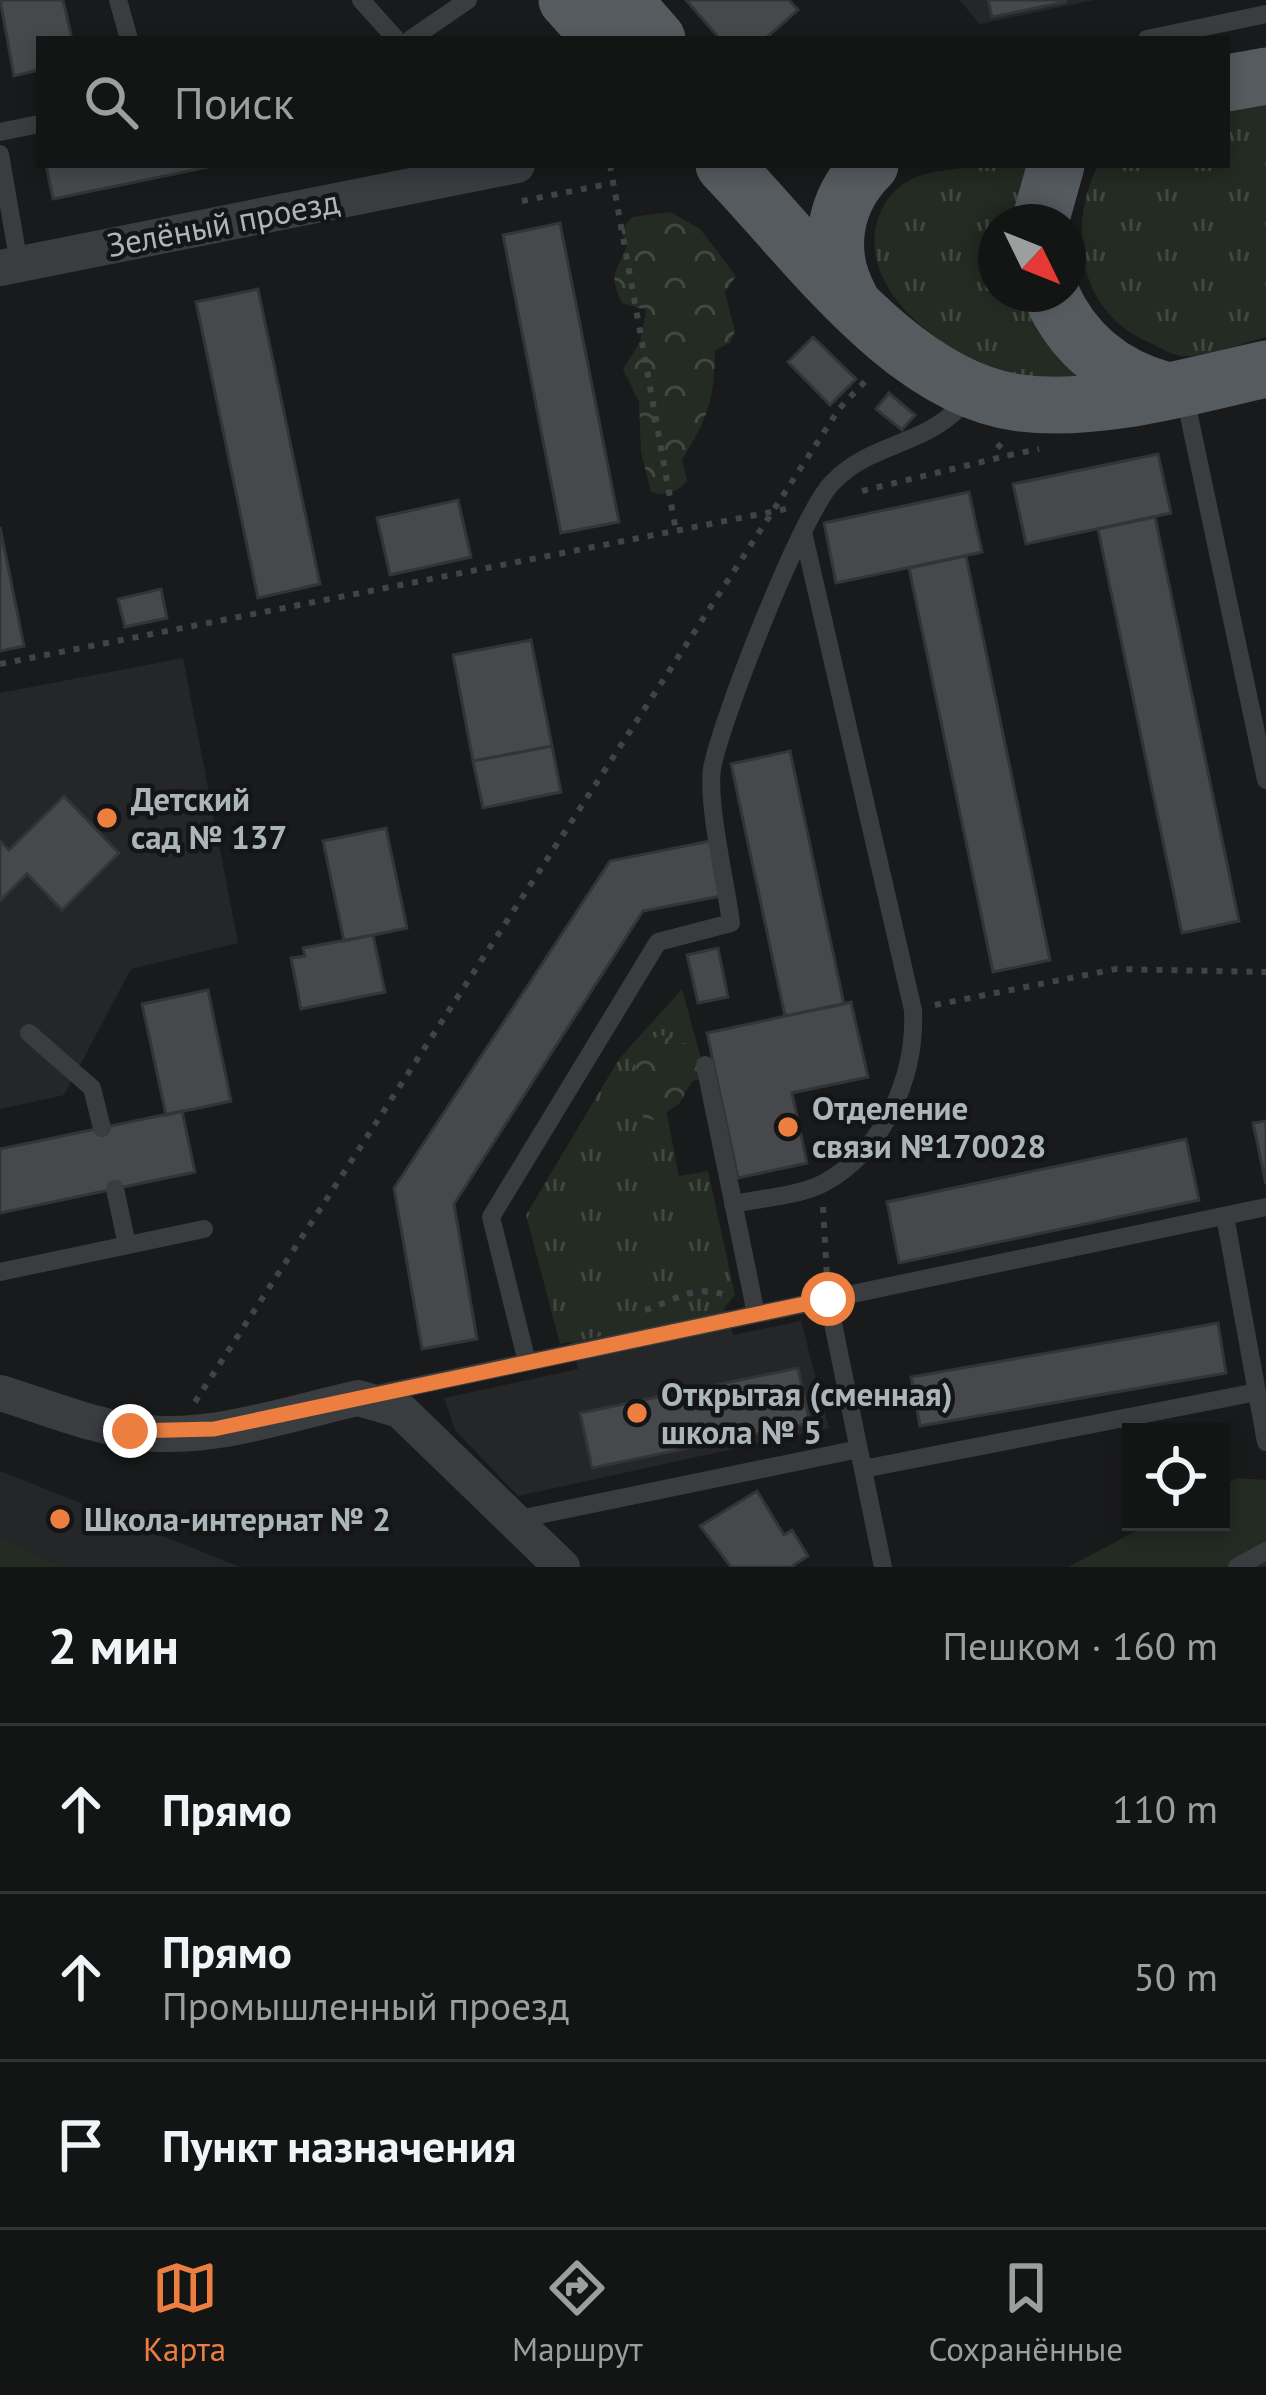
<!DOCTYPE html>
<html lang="ru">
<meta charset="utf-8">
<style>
body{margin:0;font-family:"PT Sans",sans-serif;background:#202122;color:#f1f3f6}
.controls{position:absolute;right:36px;bottom:36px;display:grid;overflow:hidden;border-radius:0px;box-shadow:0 6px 18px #0003}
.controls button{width:108px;height:108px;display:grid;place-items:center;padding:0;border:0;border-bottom:3px solid #323334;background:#131414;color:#f1f3f6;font:60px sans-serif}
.compass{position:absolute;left:978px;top:204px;width:108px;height:108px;border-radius:50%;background:#131414;box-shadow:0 6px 18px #0003;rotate:133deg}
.stop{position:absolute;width:36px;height:36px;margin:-27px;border:9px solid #ec7e40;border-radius:50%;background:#fff}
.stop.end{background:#ec7e40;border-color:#fff;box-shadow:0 3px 12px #0008}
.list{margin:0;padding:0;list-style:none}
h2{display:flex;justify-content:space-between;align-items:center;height:156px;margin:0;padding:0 48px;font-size:51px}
h2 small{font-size:39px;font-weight:400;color:#9d9ea0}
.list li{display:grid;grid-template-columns:78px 1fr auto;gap:36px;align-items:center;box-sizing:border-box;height:168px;padding:0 48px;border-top:3px solid #323334}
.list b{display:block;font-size:45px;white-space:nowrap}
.list p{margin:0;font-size:39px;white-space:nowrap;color:#9d9ea0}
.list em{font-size:39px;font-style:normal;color:#9d9ea0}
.icon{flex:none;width:66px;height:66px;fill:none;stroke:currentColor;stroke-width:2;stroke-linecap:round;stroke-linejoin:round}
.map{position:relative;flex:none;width:1266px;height:1567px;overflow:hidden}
.search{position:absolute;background:#131414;box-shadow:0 6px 18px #0003;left:36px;right:36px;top:36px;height:132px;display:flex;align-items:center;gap:30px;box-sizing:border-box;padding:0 42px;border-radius:0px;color:#9d9ea0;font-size:45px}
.sheet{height:660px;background:#131414}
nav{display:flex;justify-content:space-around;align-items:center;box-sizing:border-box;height:168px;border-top:3px solid #323334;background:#131414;font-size:33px;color:#9d9ea0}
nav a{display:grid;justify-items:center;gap:6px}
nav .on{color:#ec7e40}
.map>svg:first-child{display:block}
.built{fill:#252628}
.grass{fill:url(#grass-tufts)}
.forest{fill:url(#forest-crowns)}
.pitch{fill:#242b23}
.building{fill:#46484b;stroke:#333437;stroke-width:3}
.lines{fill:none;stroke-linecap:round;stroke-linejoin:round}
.path{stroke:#404447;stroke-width:6;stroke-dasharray:6 9;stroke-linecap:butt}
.lane{stroke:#3a3d40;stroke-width:18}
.street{stroke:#3a3d40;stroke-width:36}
.primary{stroke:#565b5f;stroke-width:57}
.route{stroke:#ec7e40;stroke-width:15}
.poi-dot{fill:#ec7e40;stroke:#141516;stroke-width:4.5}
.labels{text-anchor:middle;stroke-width:9;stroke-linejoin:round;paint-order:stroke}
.street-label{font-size:33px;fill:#acb5ba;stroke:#141516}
.poi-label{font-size:33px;font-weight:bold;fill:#acb5ba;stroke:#141516;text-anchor:start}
</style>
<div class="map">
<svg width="1266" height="1567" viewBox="0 0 1266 1567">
<defs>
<pattern id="grass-tufts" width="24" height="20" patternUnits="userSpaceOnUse" patternTransform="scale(3)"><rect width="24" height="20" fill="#242b23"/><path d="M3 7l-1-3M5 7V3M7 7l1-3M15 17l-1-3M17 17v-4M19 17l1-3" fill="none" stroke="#414841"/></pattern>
<pattern id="forest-crowns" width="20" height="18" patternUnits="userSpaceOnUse" patternTransform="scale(3)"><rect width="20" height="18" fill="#242b23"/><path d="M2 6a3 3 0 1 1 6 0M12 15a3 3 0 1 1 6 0" fill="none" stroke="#414841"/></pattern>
</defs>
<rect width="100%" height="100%" fill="#191a1b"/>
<path class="built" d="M959 0H1094L980 24Z
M183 658 238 943 131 969 64 1095 0 1109V693Z
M723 1303 733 1335 801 1321 829 1428 518 1496 455 1430 444 1398 578 1369 570 1337Z
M0 1471 240 1567H0Z"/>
<path class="grass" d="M1266 104V337C1241 343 1208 358 1183 356 1172 356 1158 346 1148 342 1077 311 1067 228 1098 165H1227V112Z
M981 165H1041L1021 222H996V294H1034L1089 373C1077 375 1064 379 1052 380 979 383 848 299 879 216 885 199 898 185 916 177 935 170 960 169 981 165Z
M682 989 706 1077 662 1090 679 1176 708 1171 735 1295 722 1311 706 1316 560 1344 526 1215 619 1059Z"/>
<path class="forest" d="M671 212 700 229 736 276 725 293 735 331 730 343 715 350C714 402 708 417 682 460L687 481C677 492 665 497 651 492L641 452 639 402 623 369 640 342 646 310 622 303C606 269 619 273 627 244L621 231 632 217Z
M661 1035 692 1046 700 1067 679 1104 655 1120 643 1118 641 1105 648 1092 633 1061 639 1045Z"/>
<path class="pitch" d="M1237 1478 1266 1480V1567H1068L1153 1522H1221V1486Z
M0 1538 63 1567H0Z"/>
<path class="building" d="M0 0H63L72 39H39V70L14 76Z
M686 0H789L798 10 765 39H720Z
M988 0H1065V2L992 17Z
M46 165H218L53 199Z
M560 223 619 522 561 533 503 235Z
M258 289 320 584 258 598 196 302Z
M813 337 856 379 830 405 788 362Z
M889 393 915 415 902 430 876 409Z
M1158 454 1171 513 1026 544 1013 484Z
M969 492 982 552 836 583 824 523Z
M458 500 471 557 390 575 377 518Z
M1155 517 1239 921 1182 933 1098 529Z
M0 527 24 646 0 651Z
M966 556 1050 960 993 972 909 568Z
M161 589 167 618 125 627 118 599Z
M531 640 552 746 473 761 453 655Z
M552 746 561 792 483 808 473 761Z
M790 751 844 1004 785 1016 731 764Z
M64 796 119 853 62 910 27 874 0 901V841L9 850Z
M386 828 407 928 344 941 323 841Z
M710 841 721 896 643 911 454 1204 477 1339 422 1349 394 1188 610 861Z
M373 935 385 992 301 1009 291 958 305 956 303 948Z
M718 948 728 997 698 1003 687 955Z
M208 990 231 1101 166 1115 142 1004Z
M851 1002 868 1077 792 1093 807 1163 738 1178 707 1033Z
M182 1111 195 1172 0 1213V1149Z
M1266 1121V1184L1253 1123Z
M1186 1139 1199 1200 899 1263 887 1202Z
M1218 1323 1226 1373 920 1426 911 1377Z
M798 1368 810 1423 592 1468 580 1413Z
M757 1491 784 1535 792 1530 808 1556 791 1567H731L700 1526Z"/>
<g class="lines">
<path class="path" d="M610 165 676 531
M522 201 613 183
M997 444 1010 455 1039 449
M862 491 1010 455
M0 664 791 508
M935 1005 1116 969 1266 972
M823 1207 827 1277
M645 1310C677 1300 694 1283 728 1296
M195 1402 839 409 870 376"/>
<path class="lane" d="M118 0 129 39
M361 0 396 39
M411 39 468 0
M1147 39 1266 14
M0 132 39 124
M0 154 19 264
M1185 397 1266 780
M29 1033 92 1088 102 1128
M705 1065 756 1314
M115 1189 127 1245
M733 1204C761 1198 799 1196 824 1183 885 1149 916 1076 913 1010L803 532
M1225 1216 1266 1442
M0 1272 204 1229
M828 1299 883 1567
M527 1362 491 1217 658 942 731 923C726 884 707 803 712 769 720 722 802 514 832 483 876 438 926 449 968 398
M372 1395 1266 1207
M863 1469 1257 1392
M514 1520 859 1449
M1237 1567 1266 1551"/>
<path class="street" d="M0 268 517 165
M0 1393C47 1407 96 1428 145 1433 215 1440 290 1413 358 1398L400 1410 562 1567"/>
<path class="primary" d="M567 0 602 39
M623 0 657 39
M1227 83 1266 76
M724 165C803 246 901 388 1020 403 1099 413 1189 386 1266 369
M1040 222 1056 165
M1051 294C1073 344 1113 376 1164 390
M850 298C825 253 833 201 870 165"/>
</g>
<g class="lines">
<path class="route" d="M130 1431 214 1429 828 1299"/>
</g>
<g class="poi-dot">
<circle cx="107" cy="818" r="12"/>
<circle cx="788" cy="1127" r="12"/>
<circle cx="637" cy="1413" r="12"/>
<circle cx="60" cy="1519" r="12"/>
</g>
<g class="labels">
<g class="street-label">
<text transform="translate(223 223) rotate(-11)" y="12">Зелёный проезд</text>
</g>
<g class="poi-label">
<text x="131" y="811">Детский<tspan x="131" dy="38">сад № 137</tspan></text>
<text x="812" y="1120">Отделение<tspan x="812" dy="38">связи №170028</tspan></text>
<text x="661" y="1406">Открытая (сменная)<tspan x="661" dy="38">школа № 5</tspan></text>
<text x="84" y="1531">Школа-интернат № 2</text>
</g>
</g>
</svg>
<div class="controls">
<button><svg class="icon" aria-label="locate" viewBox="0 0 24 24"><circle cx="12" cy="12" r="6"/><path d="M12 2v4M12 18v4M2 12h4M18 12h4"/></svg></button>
</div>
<svg class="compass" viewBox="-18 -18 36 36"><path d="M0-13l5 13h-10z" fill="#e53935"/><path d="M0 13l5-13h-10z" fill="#9d9ea0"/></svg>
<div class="stop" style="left:828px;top:1299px"></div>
<div class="stop end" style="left:130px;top:1431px"></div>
<div class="search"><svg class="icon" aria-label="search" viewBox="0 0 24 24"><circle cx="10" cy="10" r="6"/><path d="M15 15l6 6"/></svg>Поиск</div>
</div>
<section class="sheet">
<h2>2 мин<small>Пешком · 160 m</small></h2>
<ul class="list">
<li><svg class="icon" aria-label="ahead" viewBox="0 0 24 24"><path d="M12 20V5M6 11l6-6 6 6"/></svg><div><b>Прямо</b></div><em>110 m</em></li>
<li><svg class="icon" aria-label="ahead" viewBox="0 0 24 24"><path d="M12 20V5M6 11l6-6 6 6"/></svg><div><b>Прямо</b><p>Промышленный проезд</p></div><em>50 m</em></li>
<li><svg class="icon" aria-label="arrive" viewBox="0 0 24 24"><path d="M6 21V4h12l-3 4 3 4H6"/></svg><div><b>Пункт назначения</b></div></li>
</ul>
</section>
<nav>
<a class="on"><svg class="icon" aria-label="map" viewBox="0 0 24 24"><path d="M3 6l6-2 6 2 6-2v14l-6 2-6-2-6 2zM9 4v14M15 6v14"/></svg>Карта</a>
<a><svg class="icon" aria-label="directions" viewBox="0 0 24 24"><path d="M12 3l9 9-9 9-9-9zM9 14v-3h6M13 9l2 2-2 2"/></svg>Маршрут</a>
<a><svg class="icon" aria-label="saved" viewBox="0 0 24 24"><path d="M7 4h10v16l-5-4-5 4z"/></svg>Сохранённые</a>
</nav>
